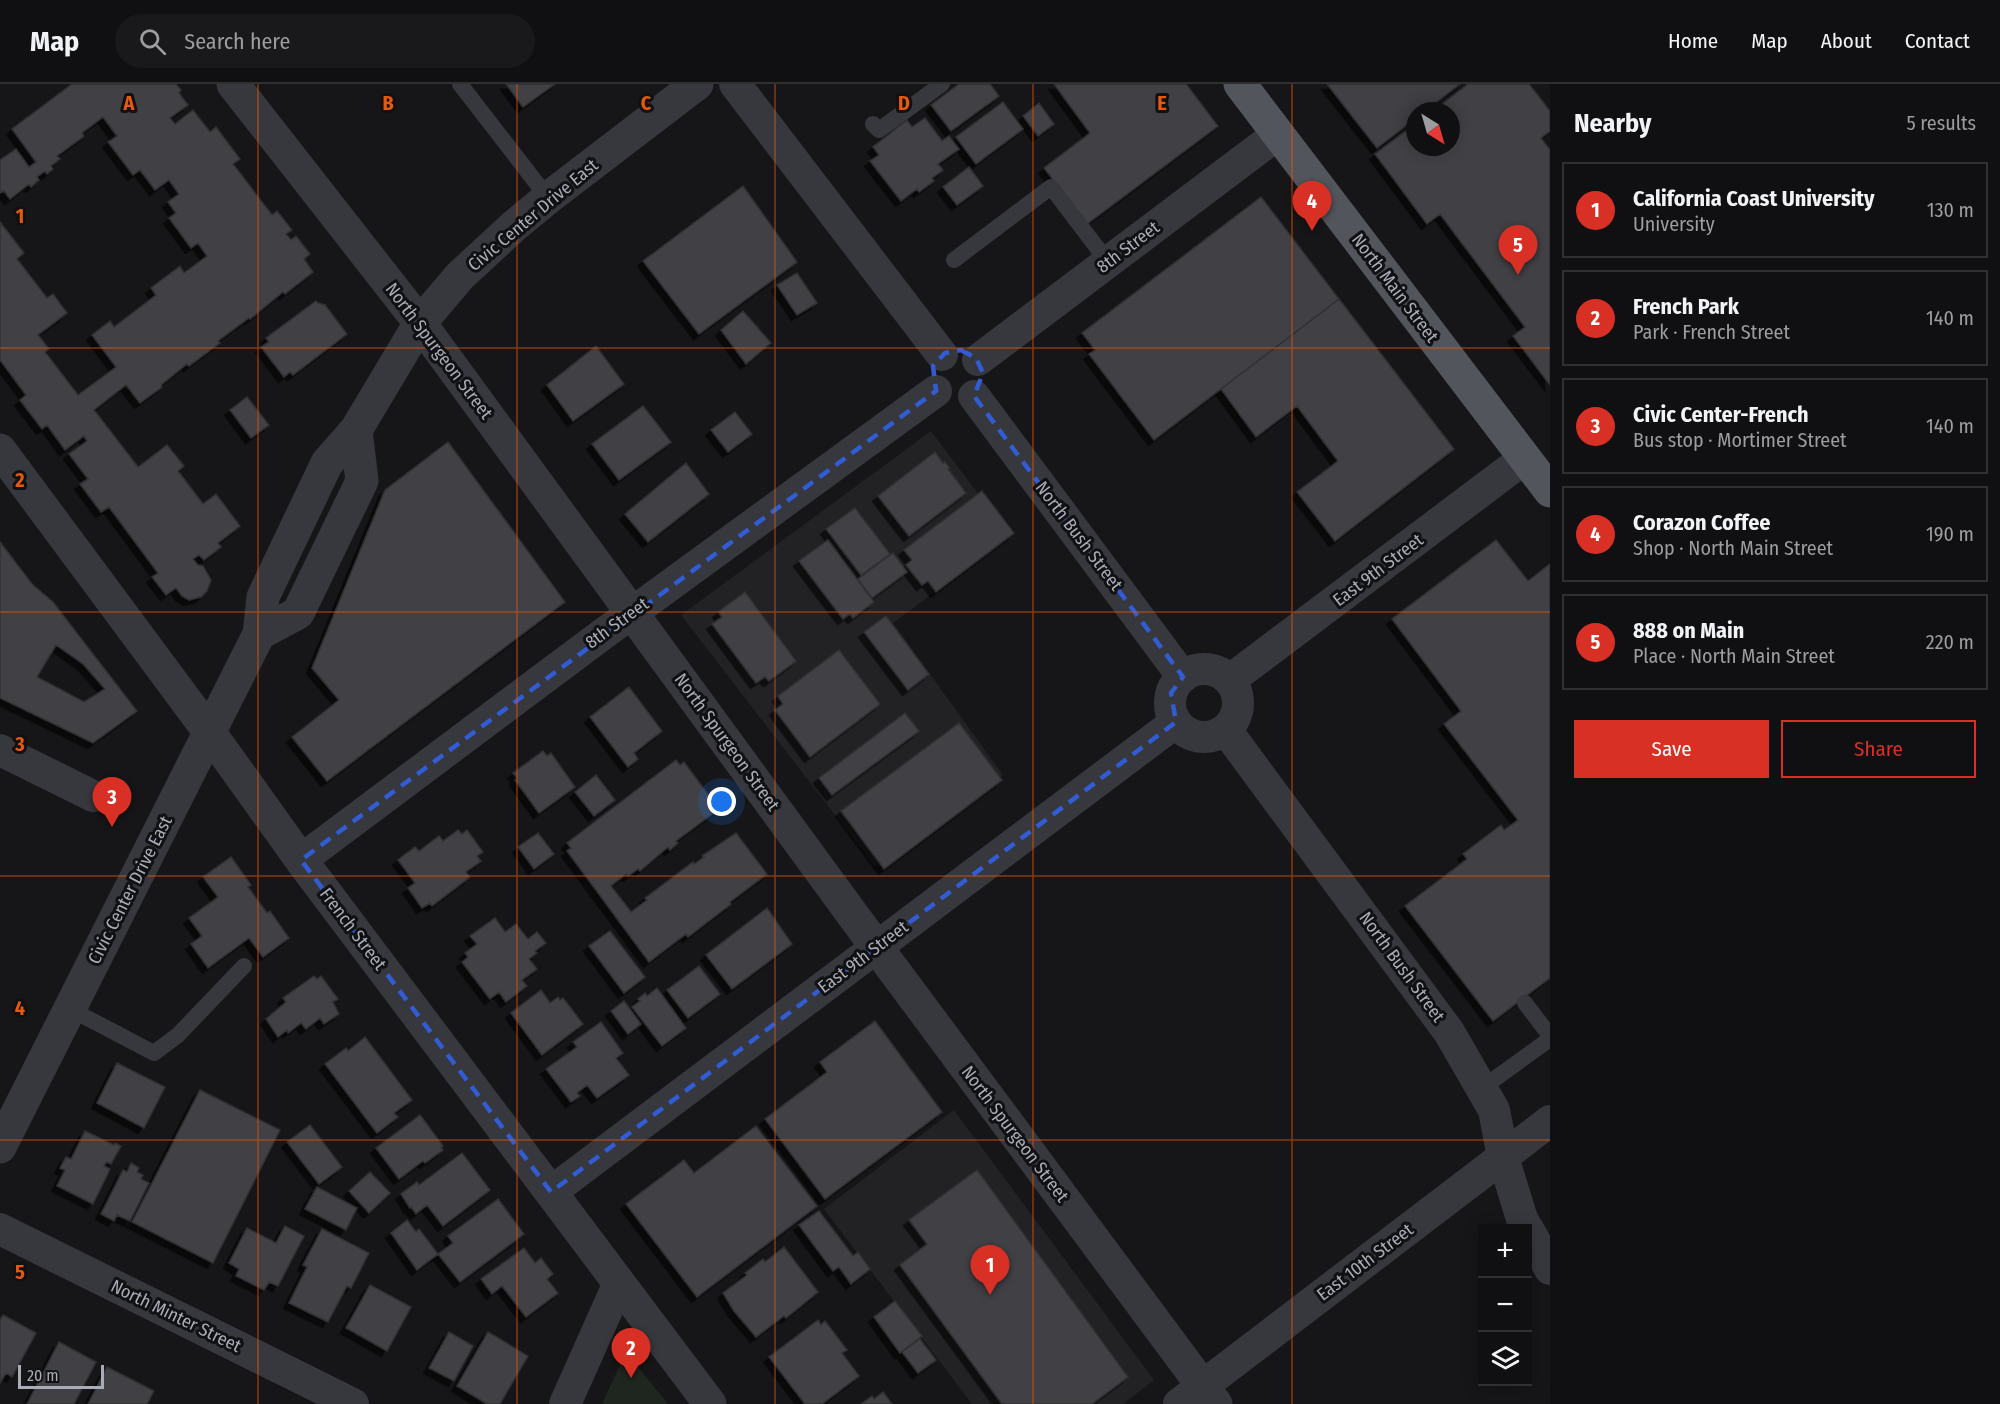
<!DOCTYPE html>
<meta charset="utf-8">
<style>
body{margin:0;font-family:"Fira Sans Condensed",sans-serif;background:#19191b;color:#f1f3f6}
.controls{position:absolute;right:18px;bottom:18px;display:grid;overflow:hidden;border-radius:0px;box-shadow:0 3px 15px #0003}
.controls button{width:54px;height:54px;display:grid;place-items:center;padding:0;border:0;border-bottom:2px solid #303032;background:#101012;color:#f1f3f6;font:30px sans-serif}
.compass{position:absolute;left:1406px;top:18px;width:54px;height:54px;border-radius:50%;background:#101012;box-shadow:0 3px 15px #0003;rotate:143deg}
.scale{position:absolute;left:18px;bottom:15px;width:86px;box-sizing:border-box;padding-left:6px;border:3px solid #a8adb8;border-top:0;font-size:16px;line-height:21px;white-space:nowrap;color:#a8adb8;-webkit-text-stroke:4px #111113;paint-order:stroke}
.you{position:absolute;left:722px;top:718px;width:21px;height:21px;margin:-15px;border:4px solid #fff;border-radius:50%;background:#1a73e8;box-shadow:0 0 0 9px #1a73e833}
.badge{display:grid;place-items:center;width:39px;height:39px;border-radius:50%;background:#d93025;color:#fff;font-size:20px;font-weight:700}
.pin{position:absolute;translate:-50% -50px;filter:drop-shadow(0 2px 3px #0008)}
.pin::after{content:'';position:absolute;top:32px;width:21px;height:18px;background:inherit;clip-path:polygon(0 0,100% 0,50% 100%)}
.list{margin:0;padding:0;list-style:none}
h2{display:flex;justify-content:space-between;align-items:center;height:78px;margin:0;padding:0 24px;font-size:26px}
h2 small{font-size:20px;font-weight:400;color:#9c9d9f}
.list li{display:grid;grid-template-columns:39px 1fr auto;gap:18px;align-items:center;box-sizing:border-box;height:96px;margin:0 12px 12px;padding:0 12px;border:2px solid #303032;border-radius:0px}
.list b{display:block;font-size:22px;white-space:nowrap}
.list p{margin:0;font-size:20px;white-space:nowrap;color:#9c9d9f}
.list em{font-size:20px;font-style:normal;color:#9c9d9f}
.actions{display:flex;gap:12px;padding:18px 24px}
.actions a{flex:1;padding:14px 0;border:2px solid #d93025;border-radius:0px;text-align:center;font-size:21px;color:#d93025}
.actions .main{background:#d93025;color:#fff}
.icon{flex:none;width:33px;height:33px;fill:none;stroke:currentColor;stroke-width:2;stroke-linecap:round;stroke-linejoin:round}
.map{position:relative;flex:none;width:1550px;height:1320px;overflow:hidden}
header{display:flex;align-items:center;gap:36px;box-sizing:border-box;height:84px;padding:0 30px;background:#101012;border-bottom:2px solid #303032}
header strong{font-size:28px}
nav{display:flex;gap:33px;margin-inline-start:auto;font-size:21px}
.search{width:420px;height:54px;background:#19191b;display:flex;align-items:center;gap:15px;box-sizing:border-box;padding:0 21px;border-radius:33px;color:#9c9d9f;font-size:22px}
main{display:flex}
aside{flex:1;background:#101012}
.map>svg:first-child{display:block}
.built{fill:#222225}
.green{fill:#1e261f}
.building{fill:#404145;stroke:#303034;stroke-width:1.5;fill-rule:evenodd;filter:url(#shadow)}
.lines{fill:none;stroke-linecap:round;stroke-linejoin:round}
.service{stroke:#37383d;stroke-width:16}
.minor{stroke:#37383d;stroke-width:32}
.tertiary{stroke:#37383d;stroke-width:33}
.primary{stroke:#53555c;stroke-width:33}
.marked{fill:none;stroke:#325cd3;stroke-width:4.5;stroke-dasharray:12 8;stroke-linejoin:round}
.grid{fill:none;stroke:#e8590c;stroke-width:1.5;stroke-opacity:0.55}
.labels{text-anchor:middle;stroke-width:6;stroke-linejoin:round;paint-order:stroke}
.street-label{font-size:18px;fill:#a8adb8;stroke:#111113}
.grid-label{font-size:20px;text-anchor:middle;font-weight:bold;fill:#e8590c;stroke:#111113;stroke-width:6;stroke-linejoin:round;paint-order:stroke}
</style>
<header>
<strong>Map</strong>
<div class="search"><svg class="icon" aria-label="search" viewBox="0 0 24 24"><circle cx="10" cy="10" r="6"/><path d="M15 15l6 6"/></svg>Search here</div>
<nav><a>Home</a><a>Map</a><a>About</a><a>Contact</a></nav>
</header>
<main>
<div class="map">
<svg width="1550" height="1320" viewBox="0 0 1550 1320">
<defs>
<filter id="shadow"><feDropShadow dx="-5.5" dy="5.5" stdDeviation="0" flood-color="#0009"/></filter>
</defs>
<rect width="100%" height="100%" fill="#161618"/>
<path class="built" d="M931 347 1010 452 893 539 1003 691 875 783 681 531Z
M954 1026 1154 1296 1123 1320H972L824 1125Z"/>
<path class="green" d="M626 1268 668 1320H602Z"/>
<path class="building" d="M72 0H176L181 6 179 9 188 21 170 34 175 40 193 26 210 48 216 43 240 75 233 80 272 131 277 127 292 146 286 150 291 156 296 152 310 170 304 175 313 188 285 210 283 208 250 235 249 234 218 257 220 259 189 282 187 280 161 301 162 303 140 319 126 301 94 326 138 383 167 361 184 382 178 387 203 420 216 410 240 442 218 459 221 463 204 476 199 471 193 475 198 481 203 482 211 496 207 507 201 513 189 516 182 512 176 504 166 511 152 493 158 489 109 423 101 428 80 400 88 395 69 370 87 357 84 352 65 366 47 341 42 345 20 316 26 311 0 276V138L24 169 17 175 47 214 53 210 67 229 38 251 49 265 45 268 78 311 116 283 92 251 110 237 114 243 156 211 151 204 180 182 184 189 207 172 198 159 191 164 169 134 176 129 168 118 179 110 169 96 155 106 140 86 133 91 108 58 117 52 103 33 82 49 84 52 57 72 60 75 51 82 53 85 47 90 45 87 37 93 39 96 31 103 29 100 10 115 4 107 0 109V76L16 65 29 83 36 78 12 45Z
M506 0H555L523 23Z
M959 0H990L999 12 951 47 931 21Z
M1054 0H1186L1218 42 1087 140 1044 84 1090 49Z
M1327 0H1460L1425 27H1415V35L1377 64Z
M1468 0H1529L1550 27V47L1541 54 1550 66V301L1513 252 1525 243 1440 130 1427 140 1375 70 1415 40V63H1451V27H1433Z
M1003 18 1023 45 976 80 956 53Z
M1039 19 1054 40 1038 52 1023 32Z
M925 34 942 57 949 52 959 65 938 80 943 86 932 94 934 97 919 108 917 105 901 117 870 77 879 71 873 63 907 36 912 43Z
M969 83 983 102 957 121 943 103Z
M743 102 797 178 699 250 643 177Z
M1261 113 1339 215 1154 356 1089 270 1095 266 1082 249Z
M797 189 817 219 797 231 777 201Z
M1339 215 1454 365 1335 457 1297 408 1338 377 1297 322 1256 353 1221 305Z
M316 217 318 219 325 221 347 250 293 291 290 288 284 293 261 263 269 258 266 254Z
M743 227 771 259 746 280 721 246Z
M596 262 624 300 573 337 547 301Z
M247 313 269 341 251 354 230 326Z
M643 322 671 358 619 396 592 360Z
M735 328 752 350 728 368 711 346Z
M448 358 565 518 327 697 292 653 339 616 312 584 385 406Z
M935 368 943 379 945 378 950 384 948 385 966 409 909 452 878 412Z
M686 379 709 410 648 458 625 430Z
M982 407 1014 449 936 508 928 497 922 501 906 481 912 476 904 466Z
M855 424 890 470 861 491 826 445Z
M828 456 874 518 853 534 850 530 843 535 799 477Z
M1496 456 1528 497 1550 480V894L1493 937 1405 822 1467 775 1463 770 1501 741 1504 746 1518 736 1444 640 1461 627 1392 535Z
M0 458 32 500 53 518 137 627 93 659 0 614ZM56 561 83 580 105 605 84 618 37 593Z
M893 469 907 488 872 514 858 495Z
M745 508 796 577 769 597 765 593 756 599 712 540 722 533 718 528Z
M886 532 929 590 908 606 864 548Z
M839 566 880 620 810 673 775 626 783 620 778 612Z
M629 603 662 647 634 669 638 675 628 683 590 633Z
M905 629 919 647 832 711 819 694Z
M959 639 1002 696 884 785 841 727Z
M543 667 547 672 551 669 575 703 539 729 515 696 517 694 513 689Z
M676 676 680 681 684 678 719 725 676 757 678 759 670 766 668 763 640 787 638 785 628 792 626 790 611 802 631 828 647 816 645 814 693 778 694 780 704 773 702 772 736 749 767 790 730 818 731 820 688 853 686 850 649 878 567 767 571 764 567 759Z
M596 691 615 716 594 732 575 708Z
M458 746 462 750 467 746 483 768 477 772 481 777 466 788 470 793 432 822 430 819 422 824 408 804 415 799 398 776 415 763 419 767 439 752 443 757Z
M538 749 554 770 534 785 518 763Z
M231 773 251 801 248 803 267 829 270 827 289 854 263 873 249 854 208 884 191 860 202 852 189 834 218 813 203 793Z
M767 824 792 860 732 905 706 871Z
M495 834 505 848 516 840 528 855 537 848 546 859 535 867 537 869 529 875 537 885 522 896 527 902 506 918 499 908 490 915 462 878 468 873 465 869 477 860 470 852Z
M610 847 645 893 624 909 589 862Z
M699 882 720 910 688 934 667 906Z
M314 892 317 895 321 892 338 915 333 918 339 930 324 940 320 934 306 945 301 939 288 949 287 946 278 953 266 935 286 918 283 914Z
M657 904 686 944 662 962 632 923 640 917 638 915 645 909 647 912Z
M541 906 550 919 558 913 560 916 563 914 583 940 542 971 511 929Z
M624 917 641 940 628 950 611 927Z
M875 937 942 1028 825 1115 765 1035 827 988 820 978Z
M601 938 623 969 616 974 629 991 597 1014 587 1001 577 1009 580 1012 571 1018 546 985 577 963 573 958Z
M365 953 412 1016 394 1029 398 1033 377 1049 325 980 346 964 348 967Z
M117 979 165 1003 144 1044 97 1019Z
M200 1006 280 1046 213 1179 132 1138Z
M420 1031 443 1062 441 1063 443 1066 425 1079 423 1077 399 1095 376 1064Z
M310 1041 342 1083 319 1100 287 1058Z
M756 1042 817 1122 697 1213 626 1120 684 1076 694 1089Z
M85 1047 114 1061 115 1059 121 1062 111 1080 107 1078 104 1082 110 1085 93 1120 57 1102 65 1086 60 1084 66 1073 71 1075Z
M462 1069 490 1106 443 1142 427 1121 416 1130 411 1123 410 1124 401 1110 417 1098 419 1101Z
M131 1079 139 1084 137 1088 143 1091 141 1095 149 1099 130 1137 117 1131 114 1137 101 1130 123 1086 127 1088Z
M977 1086 1128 1293 1092 1320H1002L900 1181 927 1160 909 1136Z
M370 1088 390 1109 369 1129 349 1107Z
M317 1103 357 1124 346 1146 305 1125Z
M498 1115 524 1150 460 1198 438 1170 453 1159 448 1152Z
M819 1127 853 1172 858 1168 870 1185 851 1200 839 1183 833 1187 799 1141Z
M407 1136 416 1148 419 1145 438 1170 417 1186 391 1149Z
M285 1142 304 1152 278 1202 269 1198 264 1206 236 1192 239 1185 229 1179 247 1144 276 1159Z
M322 1145 369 1169 351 1204 347 1202 328 1238 289 1219 307 1183 303 1181Z
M784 1163 818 1208 786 1234 784 1232 756 1253 734 1227 723 1209 747 1191 745 1189 763 1175 765 1178Z
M524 1164 535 1179 541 1174 553 1190 547 1195 558 1209 526 1233 502 1202 492 1210 481 1195Z
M370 1201 411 1223 387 1267 346 1244Z
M895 1217 922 1252 900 1269 874 1233Z
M3 1231 36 1249 12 1293 6 1289 0 1299V1236Z
M818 1236 821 1241 825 1237 847 1266 842 1269 859 1292 822 1320H805L769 1273Z
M449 1248 473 1262 454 1297 429 1284Z
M488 1248 528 1272 500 1320H487L457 1302Z
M920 1255 936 1276 918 1289 902 1268Z
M59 1258 96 1278 74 1320H27Z
M107 1283 154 1307 147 1320H88Z
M883 1308 892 1320H861L872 1312 874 1315Z"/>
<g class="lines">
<path class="service" d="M460 0 548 114
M873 40 879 46 942 0
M954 176 1051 103 1108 178
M1525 919 1550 952
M70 925 154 969 178 951 244 882
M1482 1004 1550 955"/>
<path class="minor" d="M735 0 942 271
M978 276 1278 50
M974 312 1183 593
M1170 619a34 34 0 1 1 68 0a34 34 0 1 1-68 0Z
M1230 596 1525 374
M1226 646 1449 948 1494 1026 1503 1073 1522 1135 1527 1144
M0 666 93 712
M301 776 603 550 936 307
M551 1108 1176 638
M0 1145 353 1320
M1528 1145 1550 1185
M565 1320 619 1199
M1179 1320 1550 1037"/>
<path class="tertiary" d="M233 0 420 239 852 830 1216 1320
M0 366 210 649 301 776 710 1320
M259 550 298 529 362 397 356 346
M0 1063 259 550 263 513 327 379 356 346 420 239 460 192 514 142 548 114 697 0"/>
<path class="primary" d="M1240 0 1550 407"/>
</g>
<path class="marked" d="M961 266 976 274 983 289 974 312 1183 593 1171 609 1176 638 551 1108 301 776 936 307 933 282 945 269Z"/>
<path class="grid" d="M258 0V1320M517 0V1320M775 0V1320M1033 0V1320M1292 0V1320M0 264H1550M0 528H1550M0 792H1550M0 1056H1550"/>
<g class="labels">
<g class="street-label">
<text transform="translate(533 131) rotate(-40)" y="6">Civic Center Drive East</text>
<text transform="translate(1128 163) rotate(-37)" y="6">8th Street</text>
<text transform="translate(1395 204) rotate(53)" y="6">North Main Street</text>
<text transform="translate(439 267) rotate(53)" y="6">North Spurgeon Street</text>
<text transform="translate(1079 452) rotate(53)" y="6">North Bush Street</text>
<text transform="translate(1378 486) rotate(-37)" y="6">East 9th Street</text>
<text transform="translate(617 539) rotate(-36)" y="6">8th Street</text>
<text transform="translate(727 658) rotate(54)" y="6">North Spurgeon Street</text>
<text transform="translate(130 806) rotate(-63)" y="6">Civic Center Drive East</text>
<text transform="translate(353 845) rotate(53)" y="6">French Street</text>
<text transform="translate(863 873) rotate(-37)" y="6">East 9th Street</text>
<text transform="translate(1402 883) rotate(54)" y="6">North Bush Street</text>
<text transform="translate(1015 1050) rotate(53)" y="6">North Spurgeon Street</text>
<text transform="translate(1365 1178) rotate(-37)" y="6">East 10th Street</text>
<text transform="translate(176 1232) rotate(26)" y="6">North Minter Street</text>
</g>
</g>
<g class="grid-label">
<text x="129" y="26">A</text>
<text x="388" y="26">B</text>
<text x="646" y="26">C</text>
<text x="904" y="26">D</text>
<text x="1162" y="26">E</text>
<text x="20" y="139">1</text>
<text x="20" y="403">2</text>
<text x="20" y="667">3</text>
<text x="20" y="931">4</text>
<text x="20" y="1195">5</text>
</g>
</svg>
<div class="controls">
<button>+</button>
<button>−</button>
<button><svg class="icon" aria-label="layers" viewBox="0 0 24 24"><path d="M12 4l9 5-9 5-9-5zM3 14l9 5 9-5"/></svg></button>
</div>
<svg class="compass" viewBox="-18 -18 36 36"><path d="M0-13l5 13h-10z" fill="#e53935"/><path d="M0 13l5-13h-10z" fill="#9c9d9f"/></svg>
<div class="scale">20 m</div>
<div class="you"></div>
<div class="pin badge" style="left:990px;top:1211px">1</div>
<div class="pin badge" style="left:631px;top:1294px">2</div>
<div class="pin badge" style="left:112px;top:743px">3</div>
<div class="pin badge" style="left:1312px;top:147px">4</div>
<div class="pin badge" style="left:1518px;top:191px">5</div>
</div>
<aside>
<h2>Nearby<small>5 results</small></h2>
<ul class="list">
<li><span class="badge">1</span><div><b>California Coast University</b><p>University</p></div><em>130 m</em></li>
<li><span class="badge">2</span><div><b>French Park</b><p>Park · French Street</p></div><em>140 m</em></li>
<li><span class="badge">3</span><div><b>Civic Center-French</b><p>Bus stop · Mortimer Street</p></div><em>140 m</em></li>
<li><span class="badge">4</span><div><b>Corazon Coffee</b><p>Shop · North Main Street</p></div><em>190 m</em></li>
<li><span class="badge">5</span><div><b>888 on Main</b><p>Place · North Main Street</p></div><em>220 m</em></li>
</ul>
<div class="actions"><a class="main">Save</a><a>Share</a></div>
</aside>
</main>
